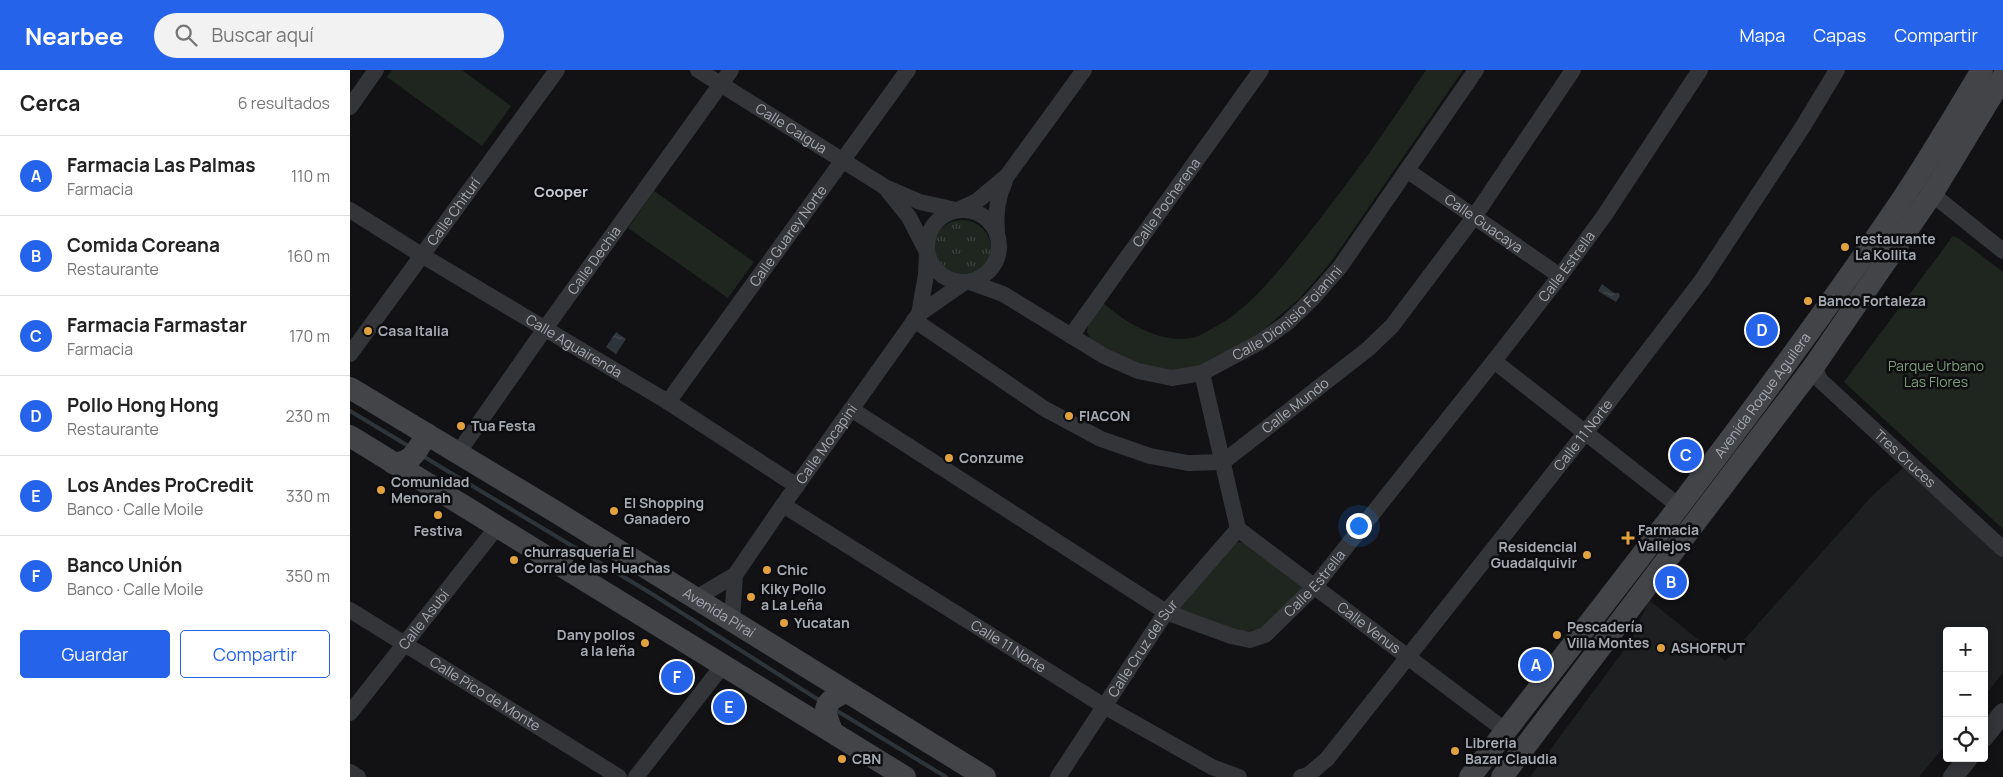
<!DOCTYPE html>
<html lang="es">
<meta charset="utf-8">
<style>
body{margin:0;font-family:Manrope,sans-serif;background:#f2f2f2;color:#222}
.controls{position:absolute;right:15px;bottom:15px;display:grid;overflow:hidden;border-radius:5px;box-shadow:0 2px 8px #0003}
.controls button{width:45px;height:45px;display:grid;place-items:center;padding:0;border:0;border-bottom:1px solid #e0e0e0;background:#fff;color:#222;font:25px sans-serif}
.you{position:absolute;left:1008px;top:455px;width:18px;height:18px;margin:-12px;border:4px solid #fff;border-radius:50%;background:#1a73e8;box-shadow:0 0 0 8px #1a73e833}
.badge{display:grid;place-items:center;width:32px;height:32px;border-radius:50%;background:#2563eb;color:#fff;font-size:16px;font-weight:700}
.pin{position:absolute;translate:-50% -50%;border:2px solid #fff;box-shadow:0 1px 5px #0006}
.list{margin:0;padding:0;list-style:none}
h2{display:flex;justify-content:space-between;align-items:center;height:65px;margin:0;padding:0 20px;font-size:21px}
h2 small{font-size:16px;font-weight:400;color:#767676}
.list li{display:grid;grid-template-columns:32px 1fr auto;gap:15px;align-items:center;box-sizing:border-box;height:80px;padding:0 20px;border-top:1px solid #e0e0e0}
.list b{display:block;font-size:19px;white-space:nowrap}
.list p{margin:0;font-size:16px;white-space:nowrap;color:#767676}
.list em{font-size:16px;font-style:normal;color:#767676}
.actions{display:flex;gap:10px;padding:15px 20px}
.actions a{flex:1;padding:11px 0;border:1px solid #2563eb;border-radius:5px;text-align:center;font-size:18px;color:#2563eb}
.actions .main{background:#2563eb;color:#fff}
.icon{flex:none;width:28px;height:28px;fill:none;stroke:currentColor;stroke-width:2;stroke-linecap:round;stroke-linejoin:round}
.map{position:relative;flex:none;width:1653px;height:707px;overflow:hidden}
header{display:flex;align-items:center;gap:30px;box-sizing:border-box;height:70px;padding:0 25px;background:#2563eb;color:#fff}
header strong{font-size:24px}
nav{display:flex;gap:28px;margin-inline-start:auto;font-size:18px}
.search{width:350px;height:45px;background:#f2f2f2;display:flex;align-items:center;gap:12px;box-sizing:border-box;padding:0 18px;border-radius:28px;color:#767676;font-size:19px}
main{display:flex}
aside{flex:1;background:#fff}
.map>svg:first-child{display:block}
.built{fill:#1e1f21}
.grass{fill:url(#grass-tufts)}
.green{fill:#1f2620}
.water{fill:url(#water-ripples)}
.lines{fill:none;stroke-linecap:round;stroke-linejoin:round}
.stream{stroke:#2d353b;stroke-width:4}
.minor{stroke:#343538;stroke-width:16}
.tertiary{stroke:#343538;stroke-width:20}
.secondary{stroke:#424448;stroke-width:22}
.poi-dot{fill:#e1a23d;stroke:#0d0d0f;stroke-width:2}
.labels{text-anchor:middle;stroke-width:5;stroke-linejoin:round;paint-order:stroke}
.street-label{font-size:14px;fill:#a5aab3;stroke:#0d0d0f}
.poi-label{font-size:14px;font-weight:bold;fill:#a5aab3;stroke:#0d0d0f;text-anchor:start}
.park-label{font-size:14px;fill:#7d9d7e;stroke:#0d0d0f}
.neighbourhood-label{font-size:15px;font-weight:bold;fill:#c6c9d0;stroke:#0d0d0f}
</style>
<header>
<strong>Nearbee</strong>
<div class="search"><svg class="icon" aria-label="search" viewBox="0 0 24 24"><circle cx="10" cy="10" r="6"/><path d="M15 15l6 6"/></svg>Buscar aquí</div>
<nav><a>Mapa</a><a>Capas</a><a>Compartir</a></nav>
</header>
<main>
<aside>
<h2>Cerca<small>6 resultados</small></h2>
<ul class="list">
<li><span class="badge">A</span><div><b>Farmacia Las Palmas</b><p>Farmacia</p></div><em>110 m</em></li>
<li><span class="badge">B</span><div><b>Comida Coreana</b><p>Restaurante</p></div><em>160 m</em></li>
<li><span class="badge">C</span><div><b>Farmacia Farmastar</b><p>Farmacia</p></div><em>170 m</em></li>
<li><span class="badge">D</span><div><b>Pollo Hong Hong</b><p>Restaurante</p></div><em>230 m</em></li>
<li><span class="badge">E</span><div><b>Los Andes ProCredit</b><p>Banco · Calle Moile</p></div><em>330 m</em></li>
<li><span class="badge">F</span><div><b>Banco Unión</b><p>Banco · Calle Moile</p></div><em>350 m</em></li>
</ul>
<div class="actions"><a class="main">Guardar</a><a>Compartir</a></div>
</aside>
<div class="map">
<svg width="1653" height="707" viewBox="0 0 1653 707">
<defs>
<pattern id="grass-tufts" width="24" height="20" patternUnits="userSpaceOnUse" patternTransform="scale(1.25)"><rect width="24" height="20" fill="#1f2620"/><path d="M3 7l-1-3M5 7V3M7 7l1-3M15 17l-1-3M17 17v-4M19 17l1-3" fill="none" stroke="#3d433e"/></pattern>
<pattern id="water-ripples" width="26" height="14" patternUnits="userSpaceOnUse" patternTransform="scale(1.25)"><rect width="26" height="14" fill="#2d353b"/><path d="M2 4q2-2 4 0t4 0M15 11q2-2 4 0t4 0" fill="none" stroke="#485055"/></pattern>
</defs>
<rect width="100%" height="100%" fill="#121214"/>
<path class="built" d="M1555 396 1653 487V603L1634 626V561H1597V673L1569 707H1180L1280 572 1299 530 1375 591 1522 426Z"/>
<path class="grass" d="M583 179a29 29 0 1 1 58 0a29 29 0 1 1-58 0Z"/>
<path class="green" d="M42 0H112L161 36 132 76 37 7Z
M1076 0H1113L981 192 950 228 897 274 856 296 821 301 801 298 758 280 740 268 737 262 738 255 753 233C776 253 811 274 842 268 847 267 852 264 856 262 899 242 930 199 959 163 1001 110 1039 56 1076 0Z
M304 121 404 192 378 228 278 158Z
M1603 166 1611 170 1653 202V459L1494 312Z
M890 472 898 474 954 517 909 560 885 562 827 539 884 473Z"/>
<path class="water" d="M1252 214 1264 223H1269L1270 226 1266 232 1248 221Z
M266 262 276 269 266 284 256 277Z"/>
<g class="lines">
<path class="stream" d="M0 341 60 377
M71 385 302 524 472 632
M484 639 596 707"/>
<g class="minor">
<path id="s1" d="M348 0 535 117 570 132 606 140"/>
<path d="M0 37 26 0"/>
<path id="s2" d="M1058 101 1210 206"/>
<path d="M1578 116 1582 124 1653 181"/>
<path d="M538 121 559 147 577 182"/>
<path d="M610 139 627 131 657 106 734 0"/>
<circle cx="613" cy="176" r="36"/>
<path id="s3" d="M0 140 73 186 318 332 447 416"/>
<path d="M647 162C645 143 647 128 655 111"/>
<path id="s4" d="M620 212 653 224 754 286 788 301 822 308 852 303 910 272 937 253 962 229 990 197 1126 0"/>
<path d="M569 244 576 205 577 185"/>
<path id="s5" d="M564 250 695 339 751 369 800 386 838 393 873 392 1018 279 1042 256 1124 147 1223 0"/>
<path id="s6" d="M721 266 911 0"/>
<path id="s7" d="M0 284 207 0"/>
<path d="M1144 291 1329 436"/>
<path id="s8" d="M1464 296 1470 310 1653 479"/>
<path id="s9" d="M852 303 888 459 1156 661"/>
<path id="s10" d="M318 332 558 0"/>
<path id="s11" d="M501 339 816 542 881 566 900 570 915 565 965 516 1144 291 1210 206 1254 146 1350 0"/>
<path id="s12" d="M108 383 194 260 381 0"/>
<path id="s13" d="M433 435 754 636 862 697 889 707"/>
<path id="s14" d="M346 528 385 505 433 435 569 244 615 212"/>
<path id="s15" d="M0 540 269 707"/>
<path d="M382 551 385 505"/>
<path id="s16" d="M0 643 147 457"/>
<path d="M0 702 8 707"/>
<path d="M286 707 373 595"/>
<path id="s17" d="M708 707 816 542 888 459"/>
<path id="s18" d="M951 707 958 705 977 689 1235 363 1352 210 1452 58 1487 0"/>
</g>
<path class="tertiary" d="M1634 667 1653 643
M1603 707 1618 688"/>
<g class="secondary">
<path id="s19" d="M0 318 206 442 635 707"/>
<path d="M0 366 555 707"/>
<path d="M43 393C62 395 68 378 77 364"/>
<path d="M482 661C473 639 472 632 496 622"/>
<path id="s20" d="M1120 707C1266 518 1415 331 1549 134 1578 91 1605 45 1632 0"/>
<path d="M1152 707 1464 296 1582 124 1653 7"/>
</g>
</g>
<g class="poi-dot">
<circle cx="1495" cy="177" r="5"/>
<circle cx="1458" cy="231" r="5"/>
<circle cx="18" cy="261" r="5"/>
<circle cx="719" cy="346" r="5"/>
<circle cx="111" cy="356" r="5"/>
<circle cx="599" cy="388" r="5"/>
<circle cx="31" cy="420" r="5"/>
<circle cx="264" cy="441" r="5"/>
<circle cx="88" cy="445" r="5"/>
<path d="M1275.5 460.5h5v5h5v5h-5v5h-5v-5h-5v-5h5z"/>
<circle cx="1237" cy="485" r="5"/>
<circle cx="164" cy="490" r="5"/>
<circle cx="417" cy="500" r="5"/>
<circle cx="401" cy="527" r="5"/>
<circle cx="434" cy="553" r="5"/>
<circle cx="1207" cy="565" r="5"/>
<circle cx="295" cy="573" r="5"/>
<circle cx="1311" cy="578" r="5"/>
<circle cx="1105" cy="681" r="5"/>
<circle cx="492" cy="689" r="5"/>
</g>
<g class="labels">
<g class="street-label">
<text dy="5" stroke="none"><textPath href="#s1" startOffset="110">Calle Caigua</textPath></text>
<text dy="5" stroke="none"><textPath href="#s6" startOffset="164">Calle Pocherena</textPath></text>
<text dy="5" stroke="none"><textPath href="#s7" startOffset="176">Calle Chiturí</textPath></text>
<text dy="5" stroke="none"><textPath href="#s2" startOffset="92">Calle Guacaya</textPath></text>
<text dy="5" stroke="none"><textPath href="#s10" startOffset="205">Calle Guarey Norte</textPath></text>
<text dy="5" stroke="none"><textPath href="#s12" startOffset="236">Calle Dechia</textPath></text>
<text dy="5" stroke="none"><textPath href="#s11" startOffset="956">Calle Estrella</textPath></text>
<text dy="5" stroke="none"><textPath href="#s4" startOffset="361">Calle Dionisio Foianini</textPath></text>
<text dy="5" stroke="none"><textPath href="#s3" startOffset="262">Calle Aguairenda</textPath></text>
<text dy="5" stroke="none"><textPath href="#s20" startOffset="481">Avenida Roque Aguilera</textPath></text>
<text dy="5" stroke="none"><textPath href="#s5" startOffset="439">Calle Mundo</textPath></text>
<text dy="5" stroke="none"><textPath href="#s18" startOffset="445">Calle 11 Norte</textPath></text>
<text dy="5" stroke="none"><textPath href="#s14" startOffset="205">Calle Mocapini</textPath></text>
<text dy="5" stroke="none"><textPath href="#s8" startOffset="131">Tres Cruces</textPath></text>
<text dy="5" stroke="none"><textPath href="#s11" startOffset="551">Calle Estrella</textPath></text>
<text dy="5" stroke="none"><textPath href="#s19" startOffset="432">Avenida Piraí</textPath></text>
<text dy="5" stroke="none"><textPath href="#s16" startOffset="119">Calle Asubí</textPath></text>
<text dy="5" stroke="none"><textPath href="#s9" startOffset="324">Calle Venus</textPath></text>
<text dy="5" stroke="none"><textPath href="#s13" startOffset="266">Calle 11 Norte</textPath></text>
<text dy="5" stroke="none"><textPath href="#s17" startOffset="154">Calle Cruz del Sur</textPath></text>
<text dy="5" stroke="none"><textPath href="#s15" startOffset="159">Calle Pico de Monte</textPath></text>
</g>
<g class="poi-label">
<text x="1505" y="174">restaurante<tspan x="1505" dy="16">La Kollita</tspan></text>
<text x="1468" y="236">Banco Fortaleza</text>
<text x="28" y="266">Casa Italia</text>
<text x="729" y="351">FIACON</text>
<text x="121" y="361">Tua Festa</text>
<text x="609" y="393">Conzume</text>
<text x="41" y="417">Comunidad<tspan x="41" dy="16">Menorah</tspan></text>
<text x="274" y="438">El Shopping<tspan x="274" dy="16">Ganadero</tspan></text>
<text x="1288" y="465">Farmacia<tspan x="1288" dy="16">Vallejos</tspan></text>
<text x="88" y="466" text-anchor="middle">Festiva</text>
<text x="1227" y="482" text-anchor="end">Residencial<tspan x="1227" dy="16">Guadalquivir</tspan></text>
<text x="174" y="487">churrasquería El<tspan x="174" dy="16">Corral de las Huachas</tspan></text>
<text x="427" y="505">Chic</text>
<text x="411" y="524">Kiky Pollo<tspan x="411" dy="16">a La Leña</tspan></text>
<text x="444" y="558">Yucatan</text>
<text x="1217" y="562">Pescadería<tspan x="1217" dy="16">Villa Montes</tspan></text>
<text x="285" y="570" text-anchor="end">Dany pollos<tspan x="285" dy="16">a la leña</tspan></text>
<text x="1321" y="583">ASHOFRUT</text>
<text x="1115" y="678">Libreria<tspan x="1115" dy="16">Bazar Claudia</tspan></text>
<text x="502" y="694">CBN</text>
</g>
<g class="park-label">
<text x="1586" y="301">Parque Urbano<tspan x="1586" dy="16">Las Flores</tspan></text>
</g>
<g class="neighbourhood-label">
<text x="211" y="127">Cooper</text>
</g>
</g>
</svg>
<div class="controls">
<button>+</button>
<button>−</button>
<button><svg class="icon" aria-label="locate" viewBox="0 0 24 24"><circle cx="12" cy="12" r="6"/><path d="M12 2v4M12 18v4M2 12h4M18 12h4"/></svg></button>
</div>
<div class="you"></div>
<div class="pin badge" style="left:1186px;top:595px">A</div>
<div class="pin badge" style="left:1321px;top:512px">B</div>
<div class="pin badge" style="left:1336px;top:385px">C</div>
<div class="pin badge" style="left:1412px;top:260px">D</div>
<div class="pin badge" style="left:379px;top:637px">E</div>
<div class="pin badge" style="left:327px;top:607px">F</div>
</div>
</main>
